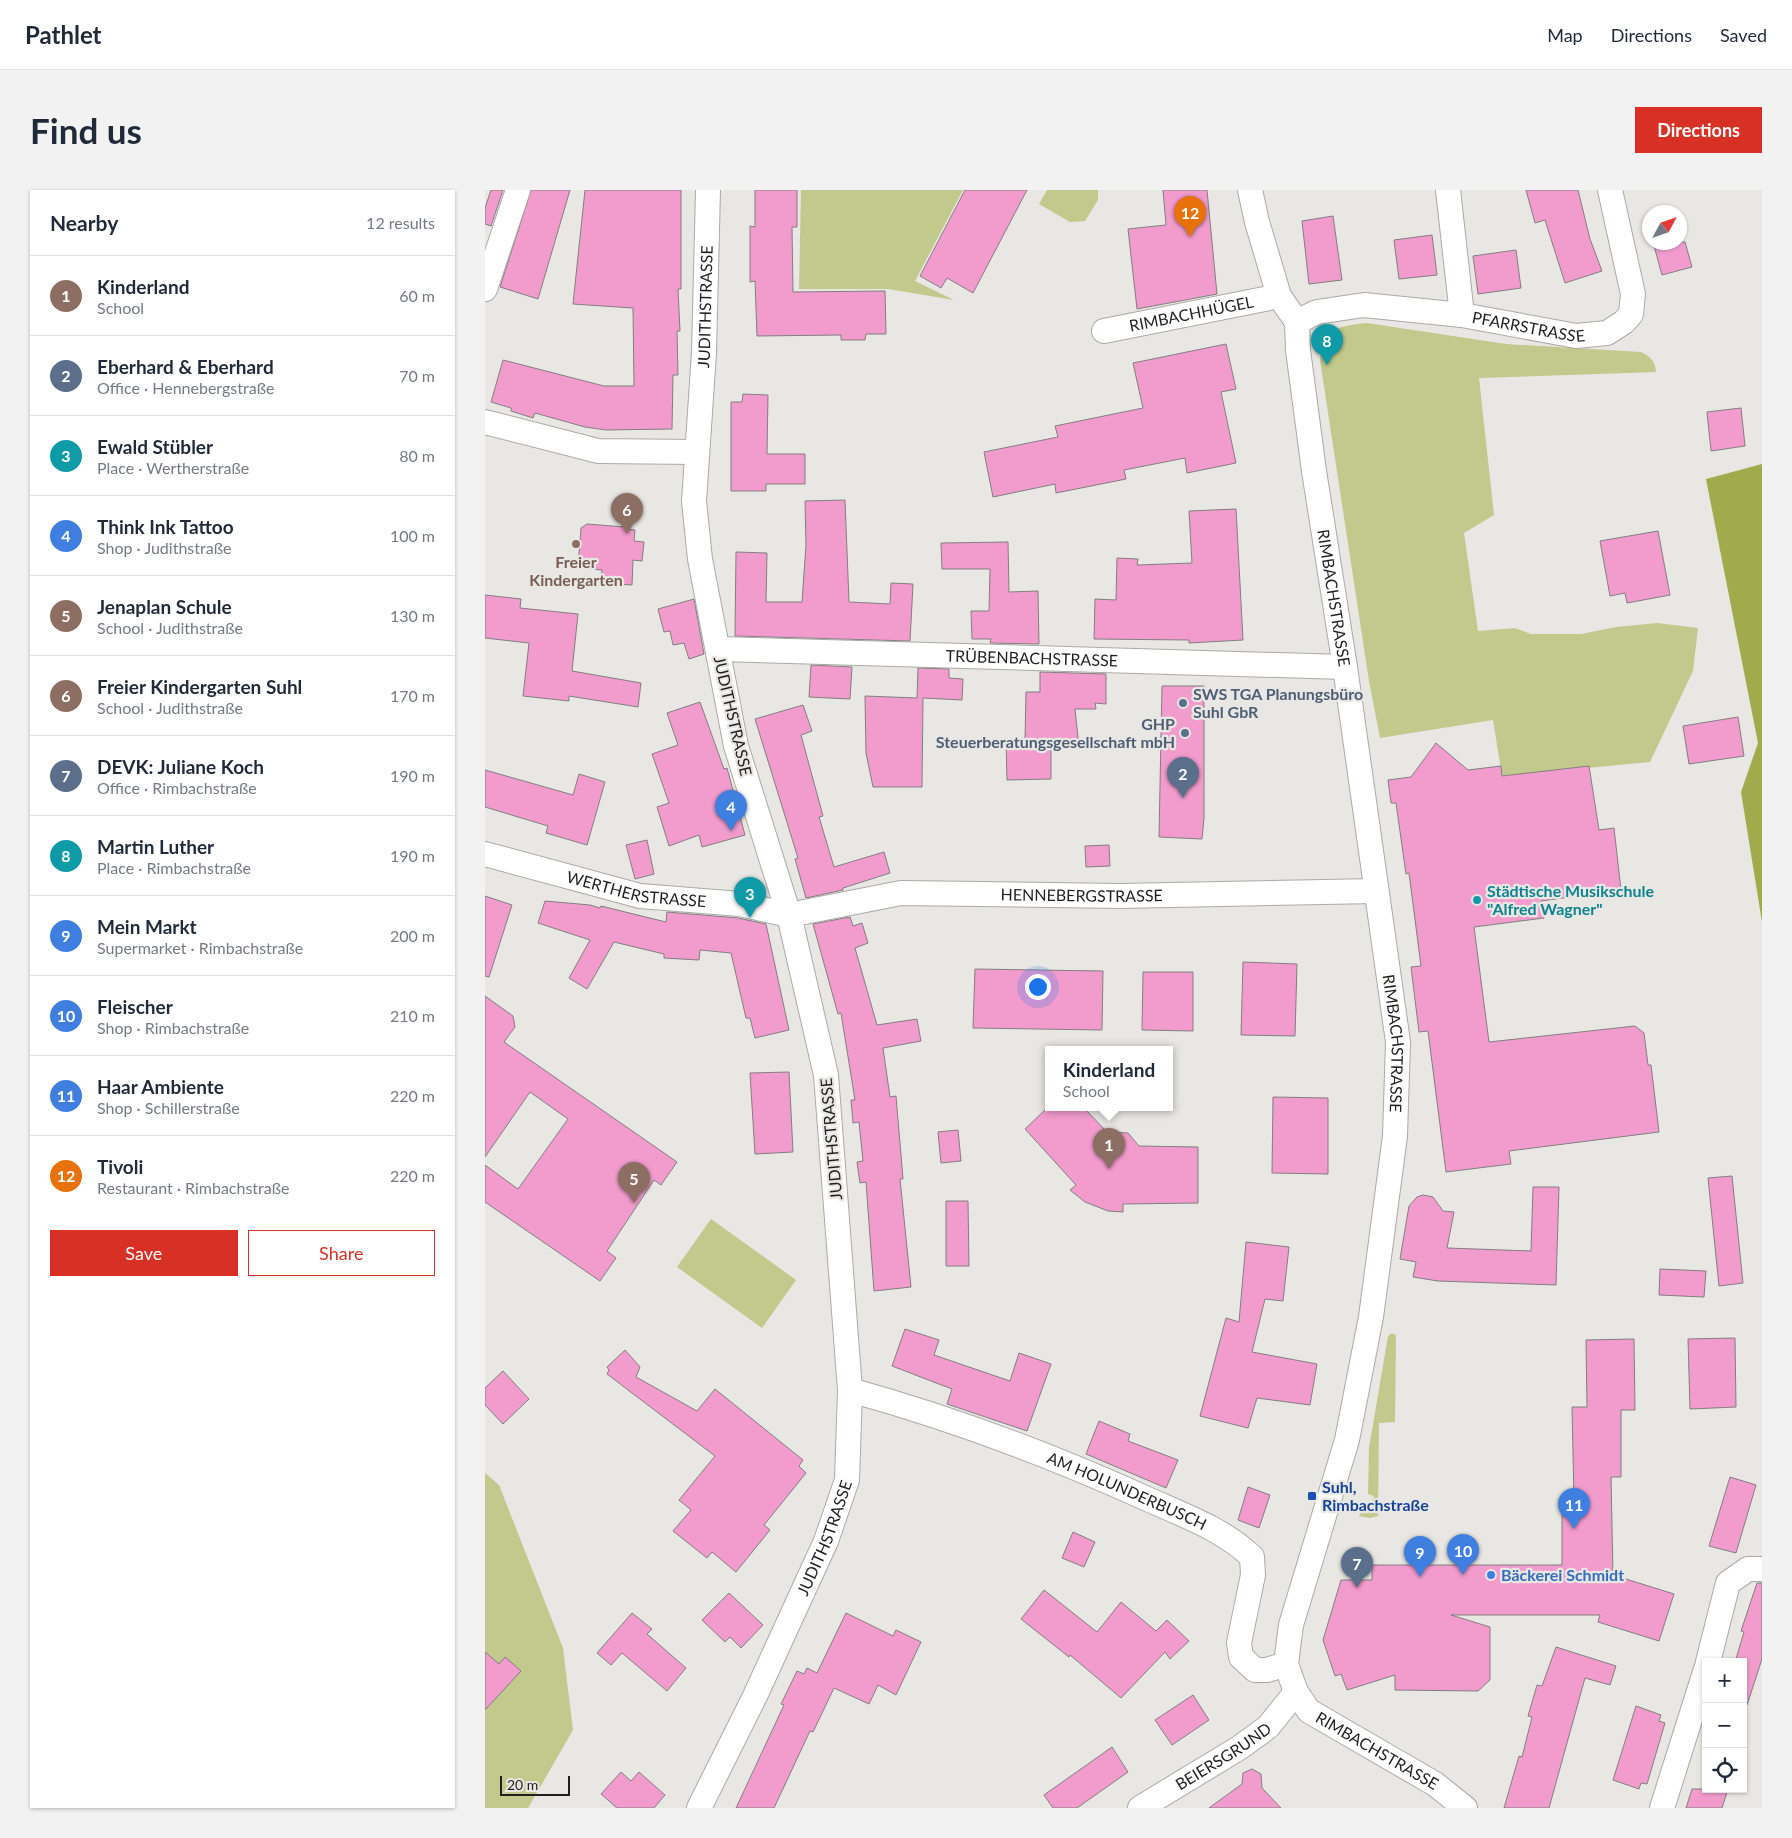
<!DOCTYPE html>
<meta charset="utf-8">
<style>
body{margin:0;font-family:Lato,sans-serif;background:#f2f2f3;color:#1f2937}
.controls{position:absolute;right:15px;bottom:15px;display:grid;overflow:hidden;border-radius:0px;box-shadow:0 1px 4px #0004}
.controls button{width:45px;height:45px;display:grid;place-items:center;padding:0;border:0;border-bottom:1px solid #e0e1e3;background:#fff;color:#1f2937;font:25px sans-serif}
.compass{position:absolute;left:1157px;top:15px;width:45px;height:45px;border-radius:50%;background:#fff;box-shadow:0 1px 4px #0004;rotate:50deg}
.scale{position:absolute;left:15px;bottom:12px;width:70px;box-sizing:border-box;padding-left:5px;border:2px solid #201f1e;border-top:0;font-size:14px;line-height:18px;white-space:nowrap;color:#201f1e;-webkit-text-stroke:4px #e8e7e3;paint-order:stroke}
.you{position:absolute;left:552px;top:796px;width:18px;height:18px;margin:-12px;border:4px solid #fff;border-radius:50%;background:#1a73e8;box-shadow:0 0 0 8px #1a73e833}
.badge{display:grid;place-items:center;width:32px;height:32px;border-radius:50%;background:#d93025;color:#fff;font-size:16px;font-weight:700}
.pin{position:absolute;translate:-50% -41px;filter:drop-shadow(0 1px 2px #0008)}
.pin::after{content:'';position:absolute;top:26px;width:18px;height:15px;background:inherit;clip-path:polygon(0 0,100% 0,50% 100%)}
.popup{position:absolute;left:560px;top:856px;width:128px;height:65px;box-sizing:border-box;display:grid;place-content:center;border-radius:0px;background:#fff;filter:drop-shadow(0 1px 4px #0005);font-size:16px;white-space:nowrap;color:#747a83}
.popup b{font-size:19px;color:#1f2937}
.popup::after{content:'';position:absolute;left:50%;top:100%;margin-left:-10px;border:10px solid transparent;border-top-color:#fff}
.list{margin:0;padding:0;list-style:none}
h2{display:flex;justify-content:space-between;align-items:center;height:65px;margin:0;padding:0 20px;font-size:21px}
h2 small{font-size:16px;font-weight:400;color:#747a83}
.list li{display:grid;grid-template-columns:32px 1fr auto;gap:15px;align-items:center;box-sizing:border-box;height:80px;padding:0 20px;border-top:1px solid #e0e1e3}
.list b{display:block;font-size:19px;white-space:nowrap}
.list p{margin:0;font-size:16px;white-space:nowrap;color:#747a83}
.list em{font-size:16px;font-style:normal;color:#747a83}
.actions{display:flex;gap:10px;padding:15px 20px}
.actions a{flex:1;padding:11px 0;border:1px solid #d93025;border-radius:0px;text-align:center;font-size:18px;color:#d93025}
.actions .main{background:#d93025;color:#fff}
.icon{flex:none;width:28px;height:28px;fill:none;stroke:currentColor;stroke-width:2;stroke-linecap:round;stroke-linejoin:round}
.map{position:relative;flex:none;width:1277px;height:1618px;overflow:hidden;border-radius:0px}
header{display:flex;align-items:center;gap:30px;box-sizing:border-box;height:70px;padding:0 25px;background:#fff;border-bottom:1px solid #e0e1e3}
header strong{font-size:24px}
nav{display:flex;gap:28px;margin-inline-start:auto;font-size:18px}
.intro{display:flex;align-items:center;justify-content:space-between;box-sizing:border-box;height:120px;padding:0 30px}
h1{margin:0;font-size:35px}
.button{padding:12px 22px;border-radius:0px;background:#d93025;color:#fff;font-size:18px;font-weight:700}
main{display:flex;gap:30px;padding:0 30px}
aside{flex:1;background:#fff;border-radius:0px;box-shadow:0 1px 4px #0004}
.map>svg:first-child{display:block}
.green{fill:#c2c98c}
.forest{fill:#a2ab4c}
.building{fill:#f29cce;stroke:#827e80}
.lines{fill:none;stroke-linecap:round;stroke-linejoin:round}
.minor-casing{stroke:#abaaa6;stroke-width:26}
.minor{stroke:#fff;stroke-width:24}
.education-dot{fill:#8d6e63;stroke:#e8e7e3;stroke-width:2}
.service-dot{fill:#5c6f8a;stroke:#e8e7e3;stroke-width:2}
.culture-dot{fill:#0f9aa8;stroke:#e8e7e3;stroke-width:2}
.transit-dot{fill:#1a4fb4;stroke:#e8e7e3;stroke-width:2}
.shop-dot{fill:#3f7fe0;stroke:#e8e7e3;stroke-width:2}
.labels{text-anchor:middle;stroke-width:4.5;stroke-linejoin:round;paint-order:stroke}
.street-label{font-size:16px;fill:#201f1e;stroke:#e8e7e3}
.education-label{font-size:16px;font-weight:bold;fill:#785e54;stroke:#e8e7e3}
.service-label{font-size:16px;font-weight:bold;fill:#4e5e75;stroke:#e8e7e3;text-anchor:start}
.culture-label{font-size:16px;font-weight:bold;fill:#0d838f;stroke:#e8e7e3;text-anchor:start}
.transit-label{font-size:16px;font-weight:bold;fill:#164399;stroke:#e8e7e3;text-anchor:start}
.shop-label{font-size:16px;font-weight:bold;fill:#366cbe;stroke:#e8e7e3;text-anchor:start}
</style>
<header>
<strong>Pathlet</strong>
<nav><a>Map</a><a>Directions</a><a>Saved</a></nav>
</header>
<div class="intro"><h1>Find us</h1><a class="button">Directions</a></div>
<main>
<aside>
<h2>Nearby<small>12 results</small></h2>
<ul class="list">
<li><span class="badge" style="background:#8d6e63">1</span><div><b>Kinderland</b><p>School</p></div><em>60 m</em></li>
<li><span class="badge" style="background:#5c6f8a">2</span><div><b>Eberhard &amp; Eberhard</b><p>Office · Hennebergstraße</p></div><em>70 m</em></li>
<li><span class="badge" style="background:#0f9aa8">3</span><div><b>Ewald Stübler</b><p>Place · Wertherstraße</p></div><em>80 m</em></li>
<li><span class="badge" style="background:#3f7fe0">4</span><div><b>Think Ink Tattoo</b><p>Shop · Judithstraße</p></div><em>100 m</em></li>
<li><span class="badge" style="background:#8d6e63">5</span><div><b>Jenaplan Schule</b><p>School · Judithstraße</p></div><em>130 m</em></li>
<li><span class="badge" style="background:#8d6e63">6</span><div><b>Freier Kindergarten Suhl</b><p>School · Judithstraße</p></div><em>170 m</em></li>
<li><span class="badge" style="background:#5c6f8a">7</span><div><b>DEVK: Juliane Koch</b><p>Office · Rimbachstraße</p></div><em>190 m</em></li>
<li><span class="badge" style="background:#0f9aa8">8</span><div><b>Martin Luther</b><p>Place · Rimbachstraße</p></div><em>190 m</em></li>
<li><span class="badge" style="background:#3f7fe0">9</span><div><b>Mein Markt</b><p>Supermarket · Rimbachstraße</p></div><em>200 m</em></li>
<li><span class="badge" style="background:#3f7fe0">10</span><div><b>Fleischer</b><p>Shop · Rimbachstraße</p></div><em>210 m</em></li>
<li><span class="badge" style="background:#3f7fe0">11</span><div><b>Haar Ambiente</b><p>Shop · Schillerstraße</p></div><em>220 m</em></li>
<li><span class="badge" style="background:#e8710a">12</span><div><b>Tivoli</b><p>Restaurant · Rimbachstraße</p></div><em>220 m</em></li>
</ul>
<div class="actions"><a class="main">Save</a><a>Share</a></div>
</aside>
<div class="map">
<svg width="1277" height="1618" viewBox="0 0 1277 1618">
<rect width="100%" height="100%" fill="#e8e7e3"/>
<path class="green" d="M316 0H478L430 91 469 110 403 99H314Z
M562 0H613V10L600 31 585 32 554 14Z
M882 133 1021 154 1156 162C1166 167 1170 171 1171 182L994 188 1009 325 979 343 993 441 1030 438 1046 444H1096L1131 437 1172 433 1213 438 1208 481 1165 572 1017 586 1008 530 895 548 884 491 835 170C840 138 853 136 882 133Z
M226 1029 311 1090 277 1138 192 1077Z
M907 1143 911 1145 910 1232 894 1233 893 1326 885 1328 874 1326 876 1321 883 1323 889 1306 883 1304 884 1258 903 1146Z
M0 1283 14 1295 78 1458 88 1540 43 1618H0Z"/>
<path class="forest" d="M1277 274V732L1256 602 1273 553 1221 289Z"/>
<path class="building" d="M6 0H18L6 36 0 34V18Z
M46 0H85L53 109 15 97Z
M100 0H196V99H193L195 141H192L193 185H188L187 239 121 240 100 237 50 223 48 228 26 221V218L6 212 18 170 119 196H149L148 118 88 114Z
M270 0H312V37H307L308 102 400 101 401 144H381L380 150H356V145L272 146 270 91 265 92V36L270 37Z
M480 0H542L488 103 462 88 456 98 435 86Z
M678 0H722L732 104 652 119 643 39 681 35Z
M1041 0H1093L1105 49 1117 81 1080 93 1060 30 1050 33Z
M848 26 857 90 824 94 817 31Z
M947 45 952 85 914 89 909 50Z
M1168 52H1200L1207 77 1177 85Z
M1031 60 1036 98 993 104 988 66Z
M741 154 751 199 736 202 751 273 702 283 700 268 639 280 641 289 571 303 570 294 508 307 499 262 573 247 570 236 658 218 648 173Z
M258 204 283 205 282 264H320V294H281V301H246V212H257Z
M1256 218 1260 256 1226 261 1222 222Z
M360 310 364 412 405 414 406 393 428 394 425 451 250 446 251 362 282 363 281 412H317L321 355 320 311Z
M751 319 758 450 704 453V450L609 449 610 409 631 410 632 368 653 369 652 375 707 373 704 321Z
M102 334 140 337V339L150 340 149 351 159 352 157 371 148 370 147 395 116 393 117 380 93 378 96 338Z
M1173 341 1185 405 1142 413 1140 403 1125 406 1115 351Z
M523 352 524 402 553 401 554 454 505 453 506 449H487L486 421H504L505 379H457L456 353Z
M0 405 36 409 35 418 93 424 87 481 156 493 153 517 84 506V511L38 506 44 453 0 448Z
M209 409 219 464 204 469 199 453 188 455 185 441 179 442 173 419Z
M326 475 367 477 365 509 324 507Z
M433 478 464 479V488L478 489 477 510 438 508 437 597H388L381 563 380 506 432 508Z
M555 482 621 484V514L610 513 611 519H590L594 557 566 560V589L522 590 521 550H540L541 502H555Z
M677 496H719V628L717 649 674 647Z
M215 512 239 579 242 578 260 645 217 657 214 645 184 656 172 617 184 613 167 564 193 555 182 523Z
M318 515 327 541 316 545 338 626 334 627 349 677 399 662 405 683 358 698V700L321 708 310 669 313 668 270 529Z
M1253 527 1259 566 1204 574 1198 536Z
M951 553 983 580 1016 576 1017 586 1104 576 1114 640 1129 638 1136 700 1056 711 1059 728 989 737 1004 852 1150 836 1159 843 1163 875H1166L1174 942 1024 961 1026 974 961 982 943 841 934 842 926 777 936 776 924 683 921 684 911 613H906L903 590 926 587Z
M0 580 88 605 94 584 120 592 102 655 61 643 63 636 0 617Z
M162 650 169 684 150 689 141 655Z
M624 655 625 676 601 677 600 656Z
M0 706 27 715 4 787 0 786Z
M60 711 105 715 115 718 116 716 181 732 182 722 253 728 281 734 304 840 270 848 265 828H261L246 763 215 760 214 770 179 768V764L129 752 102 799 84 788 105 750 53 733Z
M365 727 368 736 377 733 383 753 370 758 392 835 432 829 436 851 398 858 405 907 411 906 418 989H415L426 1097 389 1101 381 992 375 993 372 972 378 971 374 932 368 933 366 910H370L356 823 353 824 328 734Z
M758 772 812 774 810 846 756 845Z
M490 779 618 781 617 840 488 838Z
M658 782H708V841L657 840Z
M0 806 28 826 30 837 19 852 192 972 176 995 169 990 122 1061 131 1068 115 1091 0 1012V975L33 999 83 929 45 902 0 967Z
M304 882 308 962 270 964 265 883Z
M788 907 843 908V984L787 983Z
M562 918H599L622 942 643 943 654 956 713 957V1013L638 1014V1022L623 1021 600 1012 585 1000 591 995 540 939Z
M473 940 476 971 456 973 453 942Z
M1247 986 1258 1093 1234 1096 1223 988Z
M1048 997H1074L1071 1095 953 1091 928 1087 931 1072 915 1069 924 1016 932 1007 938 1005 948 1007 958 1021 969 1022 962 1058 1046 1061Z
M461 1011H483L484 1076H461Z
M761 1052 804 1057 798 1111 780 1109 767 1162 832 1174 825 1215 772 1208 763 1238 715 1226 741 1128 754 1132Z
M1175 1079 1221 1081 1219 1107 1174 1105Z
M420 1139 454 1150 449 1165 525 1191 534 1163 566 1174 542 1241 462 1214 467 1199 407 1176Z
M1250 1148 1251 1217 1205 1219 1203 1149Z
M1149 1149 1150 1220H1136V1287H1126L1128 1385 1189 1404 1174 1451 1113 1432 1115 1425H966L1005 1437V1490L993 1501 910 1500V1485L862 1500 856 1484 850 1486 838 1450 856 1390H887V1375H1077V1310H1089L1087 1217H1102L1101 1150Z
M140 1160 155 1177 151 1187 212 1221 230 1199 318 1270 314 1276 321 1283 279 1335 285 1340 251 1382 227 1362 222 1368 188 1341 206 1320 194 1310 230 1266 122 1184 124 1180 122 1177Z
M18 1181 44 1209 18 1234 0 1215V1198Z
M614 1231 645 1244 643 1251 693 1270 681 1298 601 1264Z
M1245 1287 1271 1295 1251 1363 1224 1356Z
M763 1297 785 1305 774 1338 753 1330Z
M588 1342 610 1352 599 1377 577 1368Z
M1272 1393H1277V1469L1262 1515 1258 1514V1472H1250L1259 1442 1256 1441Z
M559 1400 612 1442 636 1412 671 1441 682 1430 704 1451 685 1469 680 1462 636 1508 585 1465 584 1467 536 1429Z
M244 1403 278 1435 256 1458 245 1447 240 1452 217 1430Z
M147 1423 167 1439 162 1444 201 1478 182 1501 137 1463 126 1475 112 1463Z
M361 1423 408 1446 411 1440 436 1452 411 1505 393 1495 384 1514 349 1498 328 1542 325 1541 289 1618H251L299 1515 296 1514 312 1481 319 1484 322 1478 332 1483Z
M1071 1457 1131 1476 1125 1495 1100 1488 1064 1618H1019L1034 1566 1037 1567 1047 1527 1043 1526 1052 1495 1057 1496Z
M0 1462 14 1474 20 1467 36 1481 0 1520Z
M708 1505 724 1530 687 1555 670 1530Z
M1151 1516 1176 1525 1174 1531 1180 1533 1162 1594 1156 1593 1154 1599 1128 1590Z
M627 1557 643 1582 592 1618H568L559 1605Z
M767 1579 776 1584 777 1598 796 1618H724L757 1594 758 1583Z
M136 1582 146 1591 154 1582 180 1605 169 1618H132L116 1604Z
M1207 1599H1243L1237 1618H1201Z"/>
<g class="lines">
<defs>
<g id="minor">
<path id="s1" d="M765 0 772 32 794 106 812 132 813 160 829 281 860 477 913 852 910 946 886 1127 862 1250 806 1435 801 1474 811 1502 824 1521 950 1594 980 1618"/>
<path d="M963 0 977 125"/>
<path d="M0 99 33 0"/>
<path id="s2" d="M812 132 832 122 879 115 977 125 1091 146 1122 143 1139 132 1146 124 1148 104 1125 0"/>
<path id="s3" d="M619 141 794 106"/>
<path d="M0 232 113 261 212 262"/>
<path id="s4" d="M233 459 860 477"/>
<path id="s5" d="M0 664 155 706 255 714 304 725 416 703 635 706 891 701"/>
<path id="s6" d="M365 1200C466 1228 563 1264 658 1307 695 1324 737 1338 767 1367L768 1385 754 1453 756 1467 770 1480H782L801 1474"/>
<path d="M1223 1472 1243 1393 1263 1379H1277"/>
<path id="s7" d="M214 1618 270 1506 341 1351 362 1290 365 1200 341 885 304 725 251 556 215 369 209 311 219 163 223 0"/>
<path id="s8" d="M655 1618 754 1558 783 1537 811 1502"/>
<path d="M1177 1618 1221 1479"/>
</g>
</defs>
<use href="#minor" class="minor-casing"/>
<use href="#minor" class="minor"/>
</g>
<circle class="education-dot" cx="91" cy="354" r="5"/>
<g class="service-dot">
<circle cx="698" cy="513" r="5"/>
<circle cx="700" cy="543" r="5"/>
</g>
<circle class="culture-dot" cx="992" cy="710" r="5"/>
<rect class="transit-dot" x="822" y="1301" width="10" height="10" rx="2.5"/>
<circle class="shop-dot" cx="1006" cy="1385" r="5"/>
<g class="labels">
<g class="street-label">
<text dy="6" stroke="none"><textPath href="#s7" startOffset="1551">JUDITHSTRASSE</textPath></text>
<text dy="6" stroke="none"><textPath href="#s3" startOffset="89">RIMBACHHÜGEL</textPath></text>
<text dy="6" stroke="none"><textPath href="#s2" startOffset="236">PFARRSTRASSE</textPath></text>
<text dy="6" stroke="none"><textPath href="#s1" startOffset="420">RIMBACHSTRASSE</textPath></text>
<text dy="6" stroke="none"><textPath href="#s4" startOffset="314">TRÜBENBACHSTRASSE</textPath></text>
<text transform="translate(248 526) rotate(77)" y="6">JUDITHSTRASSE</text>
<text dy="6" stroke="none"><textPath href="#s5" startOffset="156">WERTHERSTRASSE</textPath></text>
<text dy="6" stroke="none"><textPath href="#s5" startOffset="606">HENNEBERGSTRASSE</textPath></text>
<text dy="6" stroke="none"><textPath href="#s1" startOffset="870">RIMBACHSTRASSE</textPath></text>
<text transform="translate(346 949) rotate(-95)" y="6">JUDITHSTRASSE</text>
<text dy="6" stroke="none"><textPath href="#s6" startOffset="295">AM HOLUNDERBUSCH</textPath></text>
<text dy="6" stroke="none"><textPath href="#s7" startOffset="298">JUDITHSTRASSE</textPath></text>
<text dy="6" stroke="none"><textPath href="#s1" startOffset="1635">RIMBACHSTRASSE</textPath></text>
<text dy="6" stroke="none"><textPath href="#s8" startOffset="98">BEIERSGRUND</textPath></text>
</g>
<g class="education-label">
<text x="91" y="378">Freier<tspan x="91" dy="18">Kindergarten</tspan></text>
</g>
<g class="service-label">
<text x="708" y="510">SWS TGA Planungsbüro<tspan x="708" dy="18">Suhl GbR</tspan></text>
<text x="690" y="540" text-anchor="end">GHP<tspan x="690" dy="18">Steuerberatungsgesellschaft mbH</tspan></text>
</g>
<g class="culture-label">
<text x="1002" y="707">Städtische Musikschule<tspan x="1002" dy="18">"Alfred Wagner"</tspan></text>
</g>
<g class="transit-label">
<text x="837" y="1303">Suhl,<tspan x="837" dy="18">Rimbachstraße</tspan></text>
</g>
<g class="shop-label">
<text x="1016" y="1391">Bäckerei Schmidt</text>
</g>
</g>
</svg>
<div class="controls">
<button>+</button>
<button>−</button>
<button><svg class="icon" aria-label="locate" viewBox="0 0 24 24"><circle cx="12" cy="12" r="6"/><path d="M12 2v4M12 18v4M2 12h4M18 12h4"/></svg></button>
</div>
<svg class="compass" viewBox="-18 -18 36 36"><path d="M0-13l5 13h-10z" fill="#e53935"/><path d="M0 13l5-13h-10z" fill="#747a83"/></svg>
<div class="scale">20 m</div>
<div class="you"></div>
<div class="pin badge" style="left:624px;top:979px;background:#8d6e63">1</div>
<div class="popup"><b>Kinderland</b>School</div>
<div class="pin badge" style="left:698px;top:608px;background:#5c6f8a">2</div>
<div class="pin badge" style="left:265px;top:728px;background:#0f9aa8">3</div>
<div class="pin badge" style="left:246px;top:641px;background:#3f7fe0">4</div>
<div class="pin badge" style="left:149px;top:1013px;background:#8d6e63">5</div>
<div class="pin badge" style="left:142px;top:344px;background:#8d6e63">6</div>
<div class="pin badge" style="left:872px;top:1398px;background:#5c6f8a">7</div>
<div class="pin badge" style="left:842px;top:175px;background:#0f9aa8">8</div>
<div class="pin badge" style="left:935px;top:1387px;background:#3f7fe0">9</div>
<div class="pin badge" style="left:978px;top:1385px;background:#3f7fe0">10</div>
<div class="pin badge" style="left:1089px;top:1339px;background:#3f7fe0">11</div>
<div class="pin badge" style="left:705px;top:47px;background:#e8710a">12</div>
</div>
</main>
